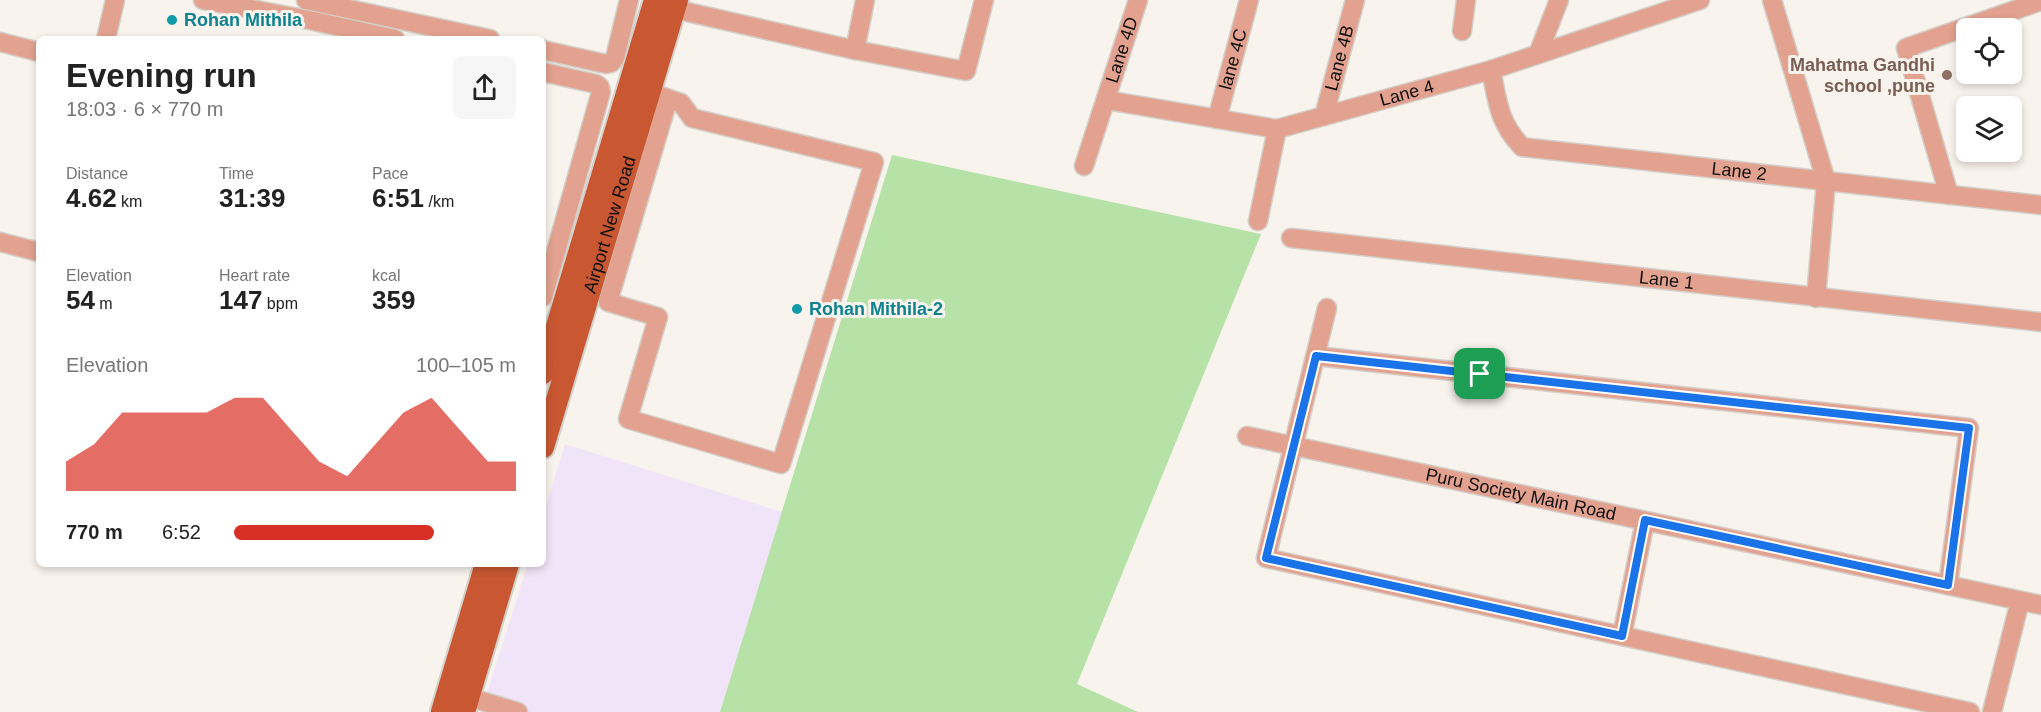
<!DOCTYPE html>
<meta charset="utf-8">
<style>
body{margin:0;font-family:Arial,sans-serif;background:#f6f6f6;color:#222;height:100vh;display:flex;flex-direction:column;font-size:22px;white-space:nowrap}
*{box-sizing:border-box;margin:0}
p{font-size:20px;color:#767676}
.icon{flex:none;width:33px;height:33px;fill:none;stroke:currentColor;stroke-width:2;stroke-linecap:round;stroke-linejoin:round}
.map{position:relative;flex:1;overflow:hidden}
.sheet{position:absolute;left:36px;top:36px;width:510px;height:531px;display:flex;flex-direction:column;background:#fff;border-radius:9px;box-shadow:0 3px 9px #0003}
.sheet>*{flex:none}
.controls{position:absolute;left:1956px;top:18px;display:grid;gap:12px}
.controls a{display:grid;place-items:center;width:66px;height:66px;border-radius:9px;background:#fff;box-shadow:0 3px 9px #0003;font-size:30px}
.pin{position:absolute;display:grid;place-items:center;width:51px;height:51px;color:#fff;margin:-26px;border-radius:12px;box-shadow:0 3px 9px #0006}
.round{display:grid;place-items:center;flex:none;width:63px;height:63px;border-radius:9px;background:#f6f6f6}
.summary{display:flex;align-items:center;justify-content:space-between;height:102px;padding:0 30px}
h1{font-size:33px;font-weight:800;line-height:45px}
.stats{display:grid;grid-template-columns:repeat(3,1fr);gap:9px;height:102px;padding:6px 30px}
.stats div{display:grid;align-content:center}
.stats b{font-size:26px;font-weight:800}
.stats small{font-size:16px;font-weight:400}
.stats p{font-size:16px}
.chart{height:168px;padding:12px 30px}
.chart p{display:flex;justify-content:space-between}
.chart svg{width:100%;height:108px;margin-top:6px;fill:#d93025;opacity:.7}
ul{padding:0 30px;list-style:none;font-size:20px}
li{display:grid;grid-template-columns:96px 72px 1fr;align-items:center;height:45px}
li i{height:15px;border-radius:8px;background:#d93025}
.map>svg:first-child{display:block}
.commercial{fill:#f2e4f8}
.green{fill:#b6e2a7}
.lines{fill:none;stroke-linecap:round;stroke-linejoin:round}
.minor-casing{stroke:#d4cfc9;stroke-width:21}
.major-casing{stroke:#d4cfc9;stroke-width:26}
.minor{stroke:#e2a28f;stroke-width:18}
.major{stroke:#c85732;stroke-width:22}
.route-casing{stroke:#fff;stroke-width:12}
.route{stroke:#1a73e8;stroke-width:8}
.culture-dot{fill:#0f9aa8;stroke:#f9f3ed;stroke-width:2}
.education-dot{fill:#8d6e63;stroke:#f9f3ed;stroke-width:2}
.labels{text-anchor:middle;stroke-width:6;stroke-linejoin:round;paint-order:stroke}
.culture-label{font-size:18px;font-weight:bold;fill:#0d838f;stroke:#f9f3ed;text-anchor:start}
.street-label{font-size:18px;fill:#110f0d;stroke:#f9f3ed}
.education-label{font-size:18px;font-weight:bold;fill:#785e54;stroke:#f9f3ed;text-anchor:end}
</style>
<div class="map">
<svg width="2041" height="712" viewBox="0 0 2041 712">
<rect width="100%" height="100%" fill="#f9f3ed"/>
<path class="commercial" d="M 565,444 L 782,512 L 720,712 L 481,712 L 528,564 L 543,564 L 543,516 Z"/>
<path class="green" d="M 892,155 L 1261,234 L 1077,684 L 1138,712 L 720,712 Z"/>
<g class="lines">
<defs>
<g id="minor">
<path d="M 203,0 L 314,21 L 395,39"/>
<path d="M 306,0 L 490,39"/>
<path d="M 1772,0 L 1826,181 L 1816,298"/>
<path d="M 674,9 L 855,50 L 966,71 L 984,0"/>
<path d="M 1462,31 L 1466,0"/>
<path d="M 106,39 L 115,0"/>
<path d="M 0,42 L 39,52"/>
<path d="M 543,50 L 606,64 L 611,63 L 615,58 L 629,0"/>
<path d="M 855,50 L 865,0"/>
<path d="M 1538,54 L 1559,0"/>
<path id="s1" d="M 1491,70 C 1498,103 1498,121 1522,147 L 2041,205"/>
<path d="M 543,72 L 596,84 L 600,87 L 601,92 L 543,297"/>
<path d="M 649,92 L 681,103 L 692,118 L 874,162 L 781,464 L 628,419 L 658,317 L 608,302 L 668,100"/>
<path id="s2" d="M 1106,100 L 1277,129 L 1491,70 L 1700,0"/>
<path id="s3" d="M 1324,116 L 1355,0"/>
<path id="s4" d="M 1217,119 L 1249,0"/>
<path id="s5" d="M 1084,166 L 1138,0"/>
<path d="M 1949,195 L 1906,48 L 2041,1"/>
<path d="M 1258,221 L 1277,129"/>
<path id="s6" d="M 1291,238 L 2041,322"/>
<path d="M 0,242 L 39,252"/>
<path d="M 1327,308 L 1266,558 L 1970,712"/>
<path d="M 1316,356 L 1969,428 L 1948,585"/>
<path id="s7" d="M 1247,436 L 2041,605"/>
<path d="M 1622,636 L 1645,521"/>
<path d="M 469,697 L 518,712"/>
<path d="M 1992,712 L 2020,601"/>
</g>
<g id="major">
<path d="M 543,373 L 655,0"/>
<path id="s8" d="M 543,447 L 677,0"/>
<path d="M 442,712 L 486,564"/>
<path d="M 464,712 L 508,564"/>
</g>
</defs>
<use href="#minor" class="minor-casing"/>
<use href="#major" class="major-casing"/>
<use href="#minor" class="minor"/>
<use href="#major" class="major"/>
</g>
<g class="lines">
<defs>
<path id="route" d="M 1316,356 L 1969,428 L 1948,585 L 1645,520 L 1622,636 L 1266,558 Z"/>
</defs>
<use href="#route" class="route-casing"/>
<use href="#route" class="route"/>
</g>
<g class="culture-dot">
<circle cx="172" cy="20" r="6"/>
<circle cx="797" cy="309" r="6"/>
</g>
<circle class="education-dot" cx="1947" cy="75" r="6"/>
<g class="labels">
<g class="culture-label">
<text x="184" y="26">Rohan Mithila</text>
<text x="809" y="315">Rohan Mithila-2</text>
</g>
<g class="street-label">
<text dy="6" stroke="none"><textPath href="#s5" startOffset="122">Lane 4D</textPath></text>
<text dy="6" stroke="none"><textPath href="#s3" startOffset="60">Lane 4B</textPath></text>
<text dy="6" stroke="none"><textPath href="#s4" startOffset="62">lane 4C</textPath></text>
<text dy="6" stroke="none"><textPath href="#s2" startOffset="308">Lane 4</textPath></text>
<text dy="6" stroke="none"><textPath href="#s1" startOffset="303">Lane 2</textPath></text>
<text dy="6" stroke="none"><textPath href="#s8" startOffset="232">Airport New Road</textPath></text>
<text dy="6" stroke="none"><textPath href="#s6" startOffset="378">Lane 1</textPath></text>
<text dy="6" stroke="none"><textPath href="#s7" startOffset="280">Puru Society Main Road</textPath></text>
</g>
<g class="education-label">
<text x="1935" y="71">Mahatma Gandhi<tspan x="1935" dy="21">school ,pune</tspan></text>
</g>
</g>
</svg>
<div class="controls">
<a><svg class="icon" aria-label="locate" viewBox="0 0 24 24"><circle cx="12" cy="12" r="6"/><path d="M12 2v4M12 18v4M2 12h4M18 12h4"/></svg></a>
<a><svg class="icon" aria-label="layers" viewBox="0 0 24 24"><path d="M12 4l9 5-9 5-9-5zM3 14l9 5 9-5"/></svg></a>
</div>
<div class="pin" style="left:1480px;top:374px;background:#1e9e55"><svg class="icon" aria-label="arrive" viewBox="0 0 24 24"><path d="M6 21V4h12l-3 4 3 4H6"/></svg></div>
<section class="sheet">
<div class="summary"><div><h1>Evening run</h1><p>18:03 · 6 × 770 m</p></div><a class="round"><svg class="icon" aria-label="share" viewBox="0 0 24 24"><path d="M12 15V3M7 8l5-5 5 5M5 13v7h14v-7"/></svg></a></div>
<div class="stats">
<div><p>Distance</p><b>4.62<small> km</small></b></div>
<div><p>Time</p><b>31:39</b></div>
<div><p>Pace</p><b>6:51<small> /km</small></b></div>
</div>
<div class="stats">
<div><p>Elevation</p><b>54<small> m</small></b></div>
<div><p>Heart rate</p><b>147<small> bpm</small></b></div>
<div><p>kcal</p><b>359</b></div>
</div>
<div class="chart"><p><span>Elevation</span>100–105 m</p>
<svg viewBox="0 0 160 44" preserveAspectRatio="none"><path d="M0 44V32L10 25L20 12L30 12L40 12L50 12L60 6L70 6L80 19L90 32L100 38L110 25L120 12L130 6L140 19L150 32L160 32V44z"/></svg>
</div>
<ul>
<li><b>770 m</b>6:52<i style="width:71%"></i></li>
</ul>
</section>
</div>
